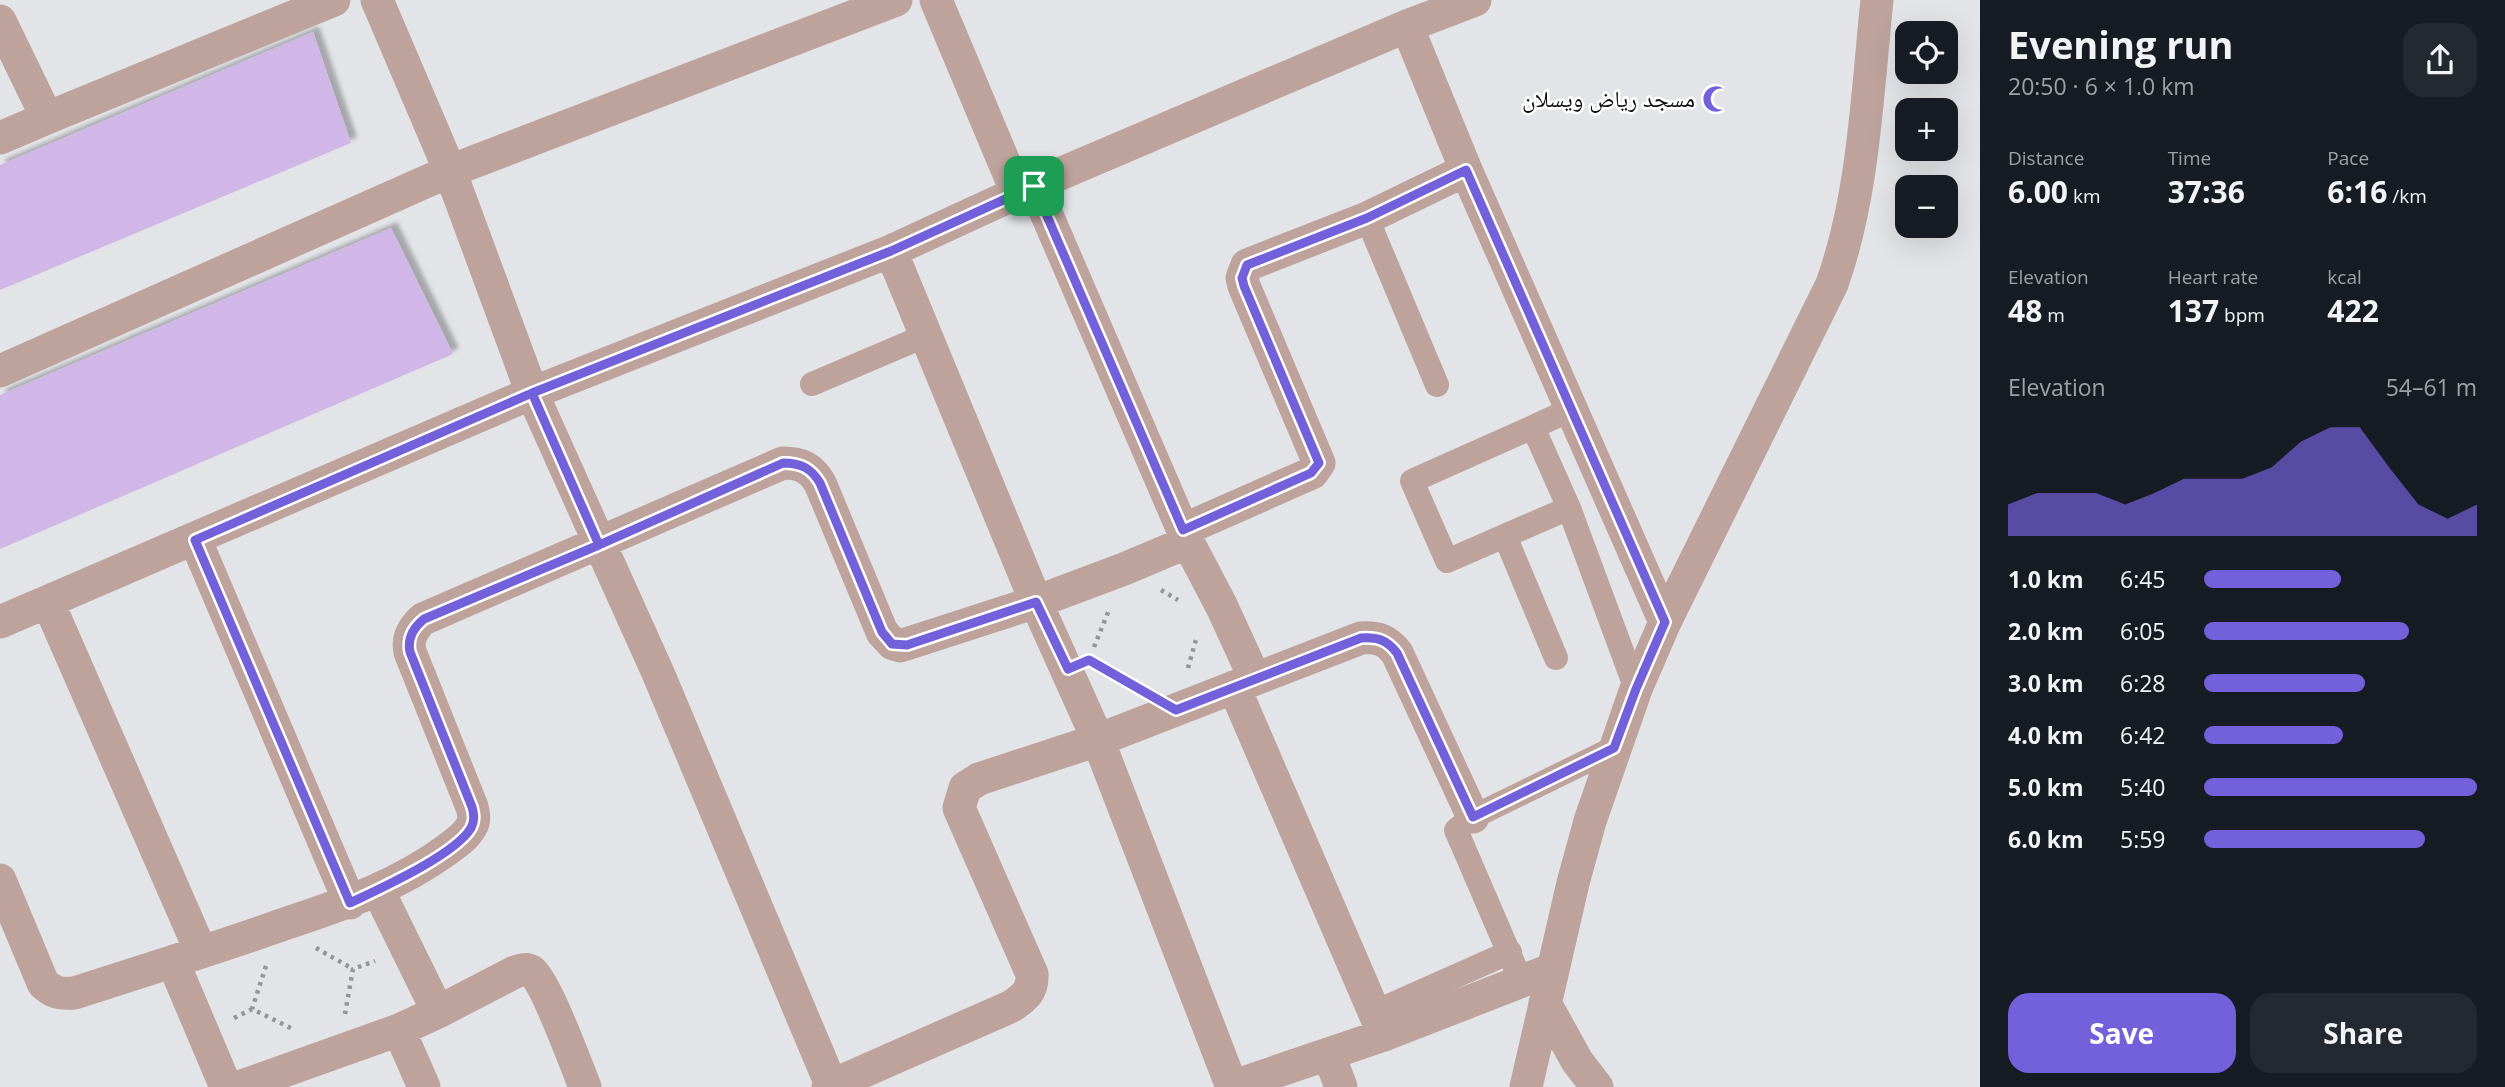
<!DOCTYPE html>
<meta charset="utf-8">
<style>
body{margin:0;font-family:"Open Sans","Noto Naskh Arabic",sans-serif;background:#242831;color:#f1f3f6;height:100vh;display:flex;flex-direction:column;font-size:26px;white-space:nowrap}
*{box-sizing:border-box;margin:0}
p{font-size:23px;color:#9ea1a6}
.icon{flex:none;width:38px;height:38px;fill:none;stroke:currentColor;stroke-width:2;stroke-linecap:round;stroke-linejoin:round}
.map{position:relative;flex:1;overflow:hidden}
.details{display:flex;flex-direction:column;background:#171b24;width:525px}
.details>*{flex:none}
.controls{position:absolute;left:1895px;top:21px;display:grid;gap:14px}
.controls a{display:grid;place-items:center;width:63px;height:63px;border-radius:14px;background:#171b24;box-shadow:0 7px 28px #0002;font-size:35px}
.pin{position:absolute;display:grid;place-items:center;width:60px;height:60px;color:#fff;margin:-30px;border-radius:14px;box-shadow:0 4px 10px #0006}
.round{display:grid;place-items:center;flex:none;width:74px;height:74px;border-radius:21px;background:#242831}
.summary{display:flex;align-items:center;justify-content:space-between;height:119px;padding:0 28px}
h1{font-size:38px;font-weight:700;line-height:52px}
.figures{display:grid;grid-template-columns:repeat(3,1fr);gap:10px;height:119px;padding:7px 28px}
.figures div{display:grid;align-content:center}
.figures b{font-size:30px;font-weight:700}
.figures small{font-size:19px;font-weight:400}
.figures p{font-size:19px}
.chart{height:196px;padding:14px 28px}
.chart p{display:flex;justify-content:space-between}
.chart svg{width:100%;height:126px;margin-top:7px;fill:#7360db;opacity:.7}
.primary-button{display:flex;gap:14px;margin-top:auto;padding:14px 28px}
.primary-button a{flex:1;height:80px;border-radius:21px;background:#7360db;color:#fff;font-size:28px;font-weight:700;line-height:80px;text-align:center}
.primary-button a+a{background:#242831;color:#f1f3f6}
ul{padding:0 28px;list-style:none;font-size:23px}
li{display:grid;grid-template-columns:112px 84px 1fr;align-items:center;height:52px}
li i{height:18px;border-radius:9px;background:#7360db}
main{display:flex;flex:1;min-height:0}
.map>svg:first-child{display:block}
.building{fill:#d1b7e7;filter:url(#shadow)}
.lines{fill:none;stroke-linecap:round;stroke-linejoin:round}
.path{stroke:#949599;stroke-width:4.5;stroke-dasharray:3.5 5;stroke-linecap:butt}
.pedestrian{stroke:#bea39d;stroke-width:24}
.minor{stroke:#bea39d;stroke-width:33}
.route-casing{stroke:#fff;stroke-width:14}
.route{stroke:#7360db;stroke-width:9}
.labels{text-anchor:middle;stroke-width:5;stroke-linejoin:round;paint-order:stroke}
.poi-label{font-size:23px;fill:#0e0e10;stroke:#fff;text-anchor:end}
</style>
<main>
<div class="map">
<svg width="1980" height="1087" viewBox="0 0 1980 1087">
<defs>
<filter id="shadow"><feDropShadow dx="6" dy="-6" stdDeviation="2" flood-color="#0004"/></filter>
</defs>
<rect width="100%" height="100%" fill="#e2e4e8"/>
<path class="building" d="M 313,32 L 351,143 L 0,290 L 0,165 Z
M 391,228 L 453,354 L 0,549 L 0,395 Z"/>
<g class="lines">
<path class="path" d="M 1161,590 L 1178,600
M 1094,647 L 1109,610
M 1188,668 L 1197,636
M 1105,670 L 1137,688
M 316,948 L 353,969
M 266,966 L 252,1009 L 295,1030
M 345,1014 L 353,969 L 375,961
M 234,1018 L 252,1009"/>
<path class="pedestrian" d="M 1367,218 L 1437,385
M 812,384 L 927,335
M 1533,427 L 1570,410
M 1569,508 L 1447,561 L 1412,481 L 1533,427 L 1569,508 L 1636,689
M 1505,536 L 1556,658
M 1521,981 L 1456,830 L 1473,817 L 1614,748
M 1375,1012 L 1510,952"/>
<path class="minor" d="M 377,0 L 450,171 L 532,393 L 658,673 L 832,1087
M 936,0 L 1017,193
M 0,21 L 47,118 L 334,0
M 0,138 L 47,118
M 1466,170 L 1665,622
M 1034,185 L 1188,542 L 1222,607 L 1255,679
M 891,251 L 1036,602 L 1098,740 L 1232,1087
M 0,371 L 450,171 L 896,0
M 1183,530 L 1312,473 L 1319,463 L 1244,286 L 1242,278 L 1247,265 L 1367,218 L 1466,170 L 1407,26
M 195,539 L 350,903
M 48,602 L 201,952
M 0,622 L 532,393 L 891,251 L 1034,185 L 1407,26 L 1475,0
M 1234,687 L 1384,1035
M 0,880 L 43,983 C 53,993 60,994 74,993 C 140,972 207,951 273,928 C 336,906 392,890 448,849 C 456,843 466,836 471,827 C 475,820 474,815 472,807 L 410,652 C 407,638 413,628 423,619 L 783,463 C 801,463 811,468 820,483 L 882,632 L 893,644 L 900,646 L 1036,602 L 1124,569 L 1188,542
M 378,890 L 438,1012 L 515,972 C 521,970 526,968 531,971 C 545,980 577,1067 585,1087
M 173,962 L 226,1087
M 1545,1003 L 1577,1061 L 1597,1087
M 399,1030 L 424,1087
M 1329,1055 L 1341,1087
M 239,1087 L 399,1030 L 438,1012
M 828,1087 L 1012,1006 C 1025,997 1033,991 1032,974 L 959,808 L 965,788 L 979,779 L 1098,740 L 1361,638 C 1378,637 1387,640 1397,653 L 1473,817
M 1231,1087 L 1384,1035 L 1553,969
M 1526,1087 L 1573,883 L 1590,821 L 1636,689 L 1665,622 L 1832,284 C 1864,194 1867,95 1877,0"/>
</g>
<g class="lines">
<defs>
<path id="route" d="M 1034,186 L 891,251 L 532,393 L 599,545 L 424,619 C 413,628 407,638 410,652 L 472,807 C 474,815 475,820 471,828 C 455,855 379,889 350,903 L 195,540 L 532,393 L 599,545 L 783,463 C 801,463 811,468 820,483 L 882,632 L 892,644 L 907,645 L 1036,602 L 1068,669 L 1089,660 L 1176,710 L 1361,638 C 1378,637 1387,640 1397,653 L 1473,817 L 1614,748 L 1636,689 L 1665,622 L 1466,170 L 1367,218 L 1247,265 L 1242,278 L 1244,286 L 1319,463 L 1311,473 L 1183,530 L 1034,186"/>
</defs>
<use href="#route" class="route-casing"/>
<use href="#route" class="route"/>
</g>
<defs>
<symbol id="mosque-bare" viewBox="-9 -9 18 18"><path d="M3.5-4.9A6 6 0 1 0 3.5 4.9A5 5 0 1 1 3.5-4.9Z" fill="#7360db" stroke="#fff" stroke-width="2.5" paint-order="stroke"/></symbol>
</defs>
<g fill-rule="evenodd">
<use href="#mosque-bare" x="1697" y="80" width="38" height="38"/>
</g>
<g class="labels">
<g class="poi-label">
<text x="1695" y="107">مسجد رياض ويسلان</text>
</g>
</g>
</svg>
<div class="controls">
<a><svg class="icon" aria-label="locate" viewBox="0 0 24 24"><circle cx="12" cy="12" r="6"/><path d="M12 2v4M12 18v4M2 12h4M18 12h4"/></svg></a>
<a>+</a>
<a>−</a>
</div>
<div class="pin" style="left:1034px;top:186px;background:#1e9e55"><svg class="icon" aria-label="arrive" viewBox="0 0 24 24"><path d="M6 21V4h12l-3 4 3 4H6"/></svg></div>
</div>
<section class="details">
<div class="summary"><div><h1>Evening run</h1><p>20:50 · 6 × 1.0 km</p></div><a class="round"><svg class="icon" aria-label="share" viewBox="0 0 24 24"><path d="M12 15V3M7 8l5-5 5 5M5 13v7h14v-7"/></svg></a></div>
<div class="figures">
<div><p>Distance</p><b>6.00<small> km</small></b></div>
<div><p>Time</p><b>37:36</b></div>
<div><p>Pace</p><b>6:16<small> /km</small></b></div>
</div>
<div class="figures">
<div><p>Elevation</p><b>48<small> m</small></b></div>
<div><p>Heart rate</p><b>137<small> bpm</small></b></div>
<div><p>kcal</p><b>422</b></div>
</div>
<div class="chart"><p><span>Elevation</span>54–61 m</p>
<svg viewBox="0 0 160 44" preserveAspectRatio="none"><path d="M0 44V33L10 29L20 29L30 29L40 33L50 29L60 24L70 24L80 24L90 20L100 11L110 6L120 6L130 20L140 33L150 38L160 33V44z"/></svg>
</div>
<ul>
<li><b>1.0 km</b>6:45<i style="width:50%"></i></li>
<li><b>2.0 km</b>6:05<i style="width:75%"></i></li>
<li><b>3.0 km</b>6:28<i style="width:59%"></i></li>
<li><b>4.0 km</b>6:42<i style="width:51%"></i></li>
<li><b>5.0 km</b>5:40<i style="width:100%"></i></li>
<li><b>6.0 km</b>5:59<i style="width:81%"></i></li>
</ul>
<div class="primary-button"><a>Save</a><a>Share</a></div>
</section>
</main>
